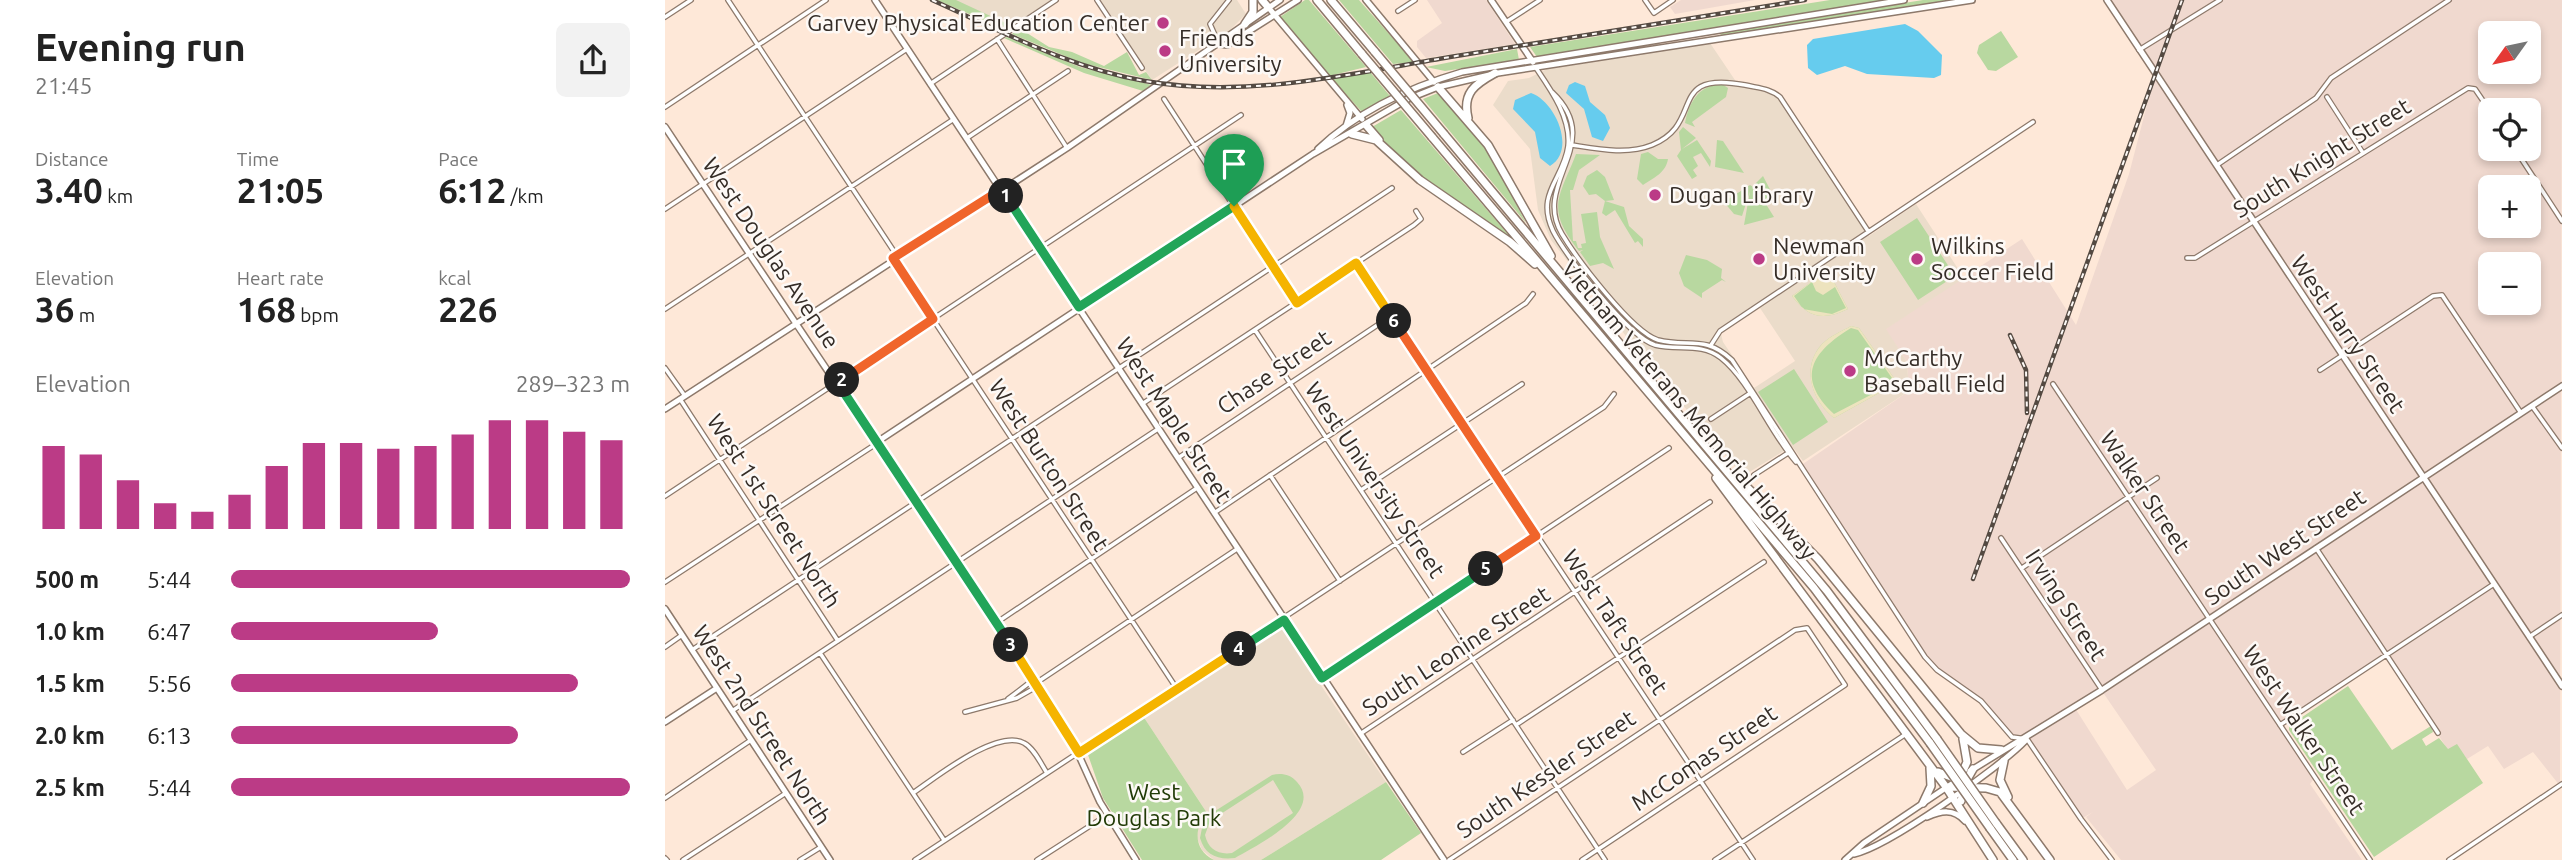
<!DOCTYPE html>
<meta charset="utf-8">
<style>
body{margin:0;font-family:Ubuntu,sans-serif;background:#f2f2f2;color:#222;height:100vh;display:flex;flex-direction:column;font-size:26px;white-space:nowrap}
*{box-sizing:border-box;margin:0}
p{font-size:23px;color:#767676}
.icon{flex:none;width:38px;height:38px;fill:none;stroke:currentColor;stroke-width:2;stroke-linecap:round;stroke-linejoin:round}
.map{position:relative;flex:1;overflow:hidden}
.side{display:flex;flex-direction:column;background:#fff;width:665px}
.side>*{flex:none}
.needle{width:46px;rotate:237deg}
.buttons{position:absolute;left:1813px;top:21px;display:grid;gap:14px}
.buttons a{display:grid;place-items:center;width:63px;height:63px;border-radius:10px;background:#fff;box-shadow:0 4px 10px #0003;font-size:35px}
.pin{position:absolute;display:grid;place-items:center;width:60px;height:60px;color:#fff;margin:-72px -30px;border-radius:50% 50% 50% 0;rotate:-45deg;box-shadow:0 0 7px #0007}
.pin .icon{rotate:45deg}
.km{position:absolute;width:35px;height:35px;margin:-18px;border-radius:50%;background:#222;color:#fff;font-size:19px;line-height:35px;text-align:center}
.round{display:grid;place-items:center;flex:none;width:74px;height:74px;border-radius:10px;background:#f2f2f2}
.headline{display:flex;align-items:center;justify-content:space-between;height:119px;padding:0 35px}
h1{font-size:38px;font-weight:600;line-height:52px}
.stats{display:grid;grid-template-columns:repeat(3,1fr);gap:10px;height:119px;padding:7px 35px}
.stats div{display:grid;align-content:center}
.stats b{font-size:35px;font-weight:600}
.stats small{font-size:19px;font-weight:400}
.stats p{font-size:19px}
.chart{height:196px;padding:14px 35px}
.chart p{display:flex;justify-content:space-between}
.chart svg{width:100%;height:126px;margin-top:7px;stroke:#bb3b86;stroke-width:6}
ul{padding:0 35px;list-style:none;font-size:23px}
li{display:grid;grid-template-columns:112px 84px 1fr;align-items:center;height:52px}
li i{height:18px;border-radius:9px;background:#bb3b86}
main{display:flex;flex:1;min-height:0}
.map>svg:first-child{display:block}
.industrial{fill:#f0d9cf;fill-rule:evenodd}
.education{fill:#ebdcca;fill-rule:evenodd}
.green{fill:#b8d8a0;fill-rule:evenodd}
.sand{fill:#ede3be;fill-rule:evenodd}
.water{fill:#6ce}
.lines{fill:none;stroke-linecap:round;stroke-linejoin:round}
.street-casing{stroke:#8d796b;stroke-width:6}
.secondary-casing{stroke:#8d796b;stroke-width:8}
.highway-casing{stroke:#8d796b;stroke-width:10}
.street{stroke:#fff;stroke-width:3.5}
.secondary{stroke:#fff;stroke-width:5}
.highway{stroke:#fff;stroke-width:7}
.rail-casing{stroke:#544a42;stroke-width:4.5}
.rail{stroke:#fdf9f6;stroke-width:2;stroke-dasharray:5;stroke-linecap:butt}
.highway-bridge-casing{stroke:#8d796b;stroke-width:10;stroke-linecap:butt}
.highway-bridge{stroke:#fff;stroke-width:7}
.split-1-casing{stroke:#fff;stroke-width:14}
.split-2-casing{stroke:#fff;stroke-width:14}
.split-3-casing{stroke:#fff;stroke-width:14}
.split-4-casing{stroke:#fff;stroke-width:14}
.split-5-casing{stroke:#fff;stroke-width:14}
.split-6-casing{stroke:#fff;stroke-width:14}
.split-7-casing{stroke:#fff;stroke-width:14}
.split-1{stroke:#22a559;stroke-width:9}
.split-2{stroke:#f0652b;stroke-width:9}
.split-3{stroke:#22a559;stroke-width:9}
.split-4{stroke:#f5b400;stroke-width:9}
.split-5{stroke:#22a559;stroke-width:9}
.split-6{stroke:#f0652b;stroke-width:9}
.split-7{stroke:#f5b400;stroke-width:9}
.poi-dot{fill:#bb3b86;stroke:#fdf9f6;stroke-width:2.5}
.labels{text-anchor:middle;stroke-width:5;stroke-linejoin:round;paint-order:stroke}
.poi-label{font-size:23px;fill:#352d27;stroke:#fdf9f6;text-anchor:start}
.street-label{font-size:23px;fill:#352d27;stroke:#fdf9f6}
.park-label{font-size:23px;fill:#223b07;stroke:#fdf9f6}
</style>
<main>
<section class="side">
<div class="headline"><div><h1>Evening run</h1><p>21:45</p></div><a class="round"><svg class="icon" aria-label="share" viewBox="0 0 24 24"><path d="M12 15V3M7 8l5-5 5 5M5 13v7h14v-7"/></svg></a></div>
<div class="stats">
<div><p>Distance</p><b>3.40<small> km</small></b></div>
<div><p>Time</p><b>21:05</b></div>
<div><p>Pace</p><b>6:12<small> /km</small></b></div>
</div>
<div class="stats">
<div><p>Elevation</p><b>36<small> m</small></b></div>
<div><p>Heart rate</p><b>168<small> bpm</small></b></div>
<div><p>kcal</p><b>226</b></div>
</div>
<div class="chart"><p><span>Elevation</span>289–323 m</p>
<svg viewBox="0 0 160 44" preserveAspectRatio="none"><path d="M5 44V15M15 44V18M25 44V27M35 44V35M45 44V38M55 44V32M65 44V22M75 44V14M85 44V14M95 44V16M105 44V15M115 44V11M125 44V6M135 44V6M145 44V10M155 44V13"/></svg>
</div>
<ul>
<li><b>500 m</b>5:44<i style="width:100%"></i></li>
<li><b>1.0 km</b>6:47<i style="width:52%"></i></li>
<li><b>1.5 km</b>5:56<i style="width:87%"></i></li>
<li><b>2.0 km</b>6:13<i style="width:72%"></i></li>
<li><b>2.5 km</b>5:44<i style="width:100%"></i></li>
</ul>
</section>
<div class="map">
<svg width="1897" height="860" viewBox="0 0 1897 860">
<rect width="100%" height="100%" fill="#fee8d8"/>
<path class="industrial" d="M 762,0 L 821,0 L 850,44 L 761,58 L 752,47 L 752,41 L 777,23 Z
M 1016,0 L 1090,0 L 1010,14 L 1005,7 Z
M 1443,0 L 1897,0 L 1895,786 L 1868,752 L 1839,769 L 1823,746 L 1802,759 L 1792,745 L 1783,750 L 1721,654 L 1615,725 L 1650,777 L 1645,784 L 1697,860 L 1456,860 L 1421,817 L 1428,812 L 1416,819 L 1362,739 L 1349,738 L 1316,701 L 1260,657 L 1135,466 L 1244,391 L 1242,362 L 1220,329 L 1357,239 L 1411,325 L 1464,174 L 1490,74 ZM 1825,33 L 1864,33 L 1864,72 L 1825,72 ZM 1825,110 L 1864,110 L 1864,149 L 1825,149 ZM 1825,187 L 1864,187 L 1864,226 L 1825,226 ZM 1825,264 L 1864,264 L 1864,303 L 1825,303 ZM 1437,691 L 1491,770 L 1462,790 L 1410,708 Z"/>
<path class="education" d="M 272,0 L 386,0 L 341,30 Z
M 432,0 L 572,0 L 581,14 L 565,30 L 487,80 Z
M 1045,43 L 1074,86 L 1105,92 L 1113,98 L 1204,236 L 1251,204 L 1299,278 L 1221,329 L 1242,362 L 1244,391 L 1138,461 L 1127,446 L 1078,476 L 982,363 L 886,240 L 873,210 L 865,149 L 828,105 L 843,81 L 864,78 L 882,69 ZM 1095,308 L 1130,361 L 1089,388 L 1058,342 L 1056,334 Z
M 616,626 L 721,782 L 596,860 L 549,860 L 537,850 L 531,835 L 536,820 L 542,813 L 478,716 Z"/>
<path class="green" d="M 272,0 L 291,0 L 347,26 L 341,30 L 336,23 L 332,26 Z
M 640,0 L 644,0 L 701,67 L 664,76 L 657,69 L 615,17 Z
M 674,0 L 694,0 L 749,62 L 728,64 Z
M 1165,0 L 1219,0 L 872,57 L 865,47 Z
M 1258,0 L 1291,0 L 1054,36 L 1058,32 Z
M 354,28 L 384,47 L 407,52 L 439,66 L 462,52 L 474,75 L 481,72 L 487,80 L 417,63 L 347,34 Z
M 1336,31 L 1353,57 L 1331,71 L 1323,70 L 1312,53 L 1314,45 Z
M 342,37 L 415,67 L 487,85 L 478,91 L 419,73 L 339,38 Z
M 852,49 L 854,60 L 780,71 L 761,67 Z
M 705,72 L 725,96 L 698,113 L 667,79 Z
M 1057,84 L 1063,88 L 1061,97 L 1027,122 L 1030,127 L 1020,123 C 1024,103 1033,85 1057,84 Z
M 773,93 L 822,148 L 861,223 L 758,99 Z
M 736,110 L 848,240 C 799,207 740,177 707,127 Z
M 1018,127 L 1031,138 L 1017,149 L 1032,140 L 1046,161 L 1045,167 L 1036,153 L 1028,157 L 1033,166 L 1028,170 L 1032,176 L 1027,179 L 1012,156 L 1016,150 L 1014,132 Z
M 1052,140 L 1058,141 L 1079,173 L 1050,167 Z
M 983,152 L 993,159 L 1003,159 C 1001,173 988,178 978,185 L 972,179 L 976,154 Z
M 911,154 L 935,155 L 914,170 L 908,190 L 905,190 L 908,241 L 911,241 L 913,248 L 917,248 L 916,244 L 921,243 L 916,214 L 932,212 L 935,237 L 949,269 L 938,263 L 925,266 L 915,252 L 918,250 L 914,251 C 880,208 894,198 911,154 Z
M 932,170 L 940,177 L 949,200 L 940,201 L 959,207 L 964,226 L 978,239 L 978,247 L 973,241 L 970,243 L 950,210 L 941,216 L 937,213 L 940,201 L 931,194 L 924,195 L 918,186 L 922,176 Z
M 1098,176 L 1112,203 L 1099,198 L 1094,193 L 1109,217 L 1079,225 L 1085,191 L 1077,216 L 1069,214 L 1059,202 L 1085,185 L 1093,190 L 1090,184 Z
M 1252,218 L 1290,276 L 1253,300 L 1215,242 Z
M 1021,255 L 1042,260 L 1057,269 L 1056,278 L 1061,282 L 1057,280 L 1037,293 L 1037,298 L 1019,286 L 1014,273 Z
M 1160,272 L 1164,272 L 1183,309 C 1158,321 1143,318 1127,296 Z
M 1186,326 L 1194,328 L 1229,378 L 1223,388 L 1169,418 C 1146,400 1136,367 1157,344 C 1165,336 1177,331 1186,326 Z
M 1129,369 L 1163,422 L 1128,445 L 1093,392 Z
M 1683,686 L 1727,750 L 1766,726 L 1768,732 L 1757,739 L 1761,746 L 1774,738 L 1783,749 L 1792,744 L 1818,783 L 1709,857 L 1624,730 L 1624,726 Z
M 478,716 L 542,813 C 528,829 529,850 549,860 L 477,860 L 438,798 L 422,752 Z
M 607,775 C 616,773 625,774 632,782 C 660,812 591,846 570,858 C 552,860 540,855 535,838 L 539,818 ZM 608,780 L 628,813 L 567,853 C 553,855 543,849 540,835 L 545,821 Z
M 721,782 L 756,833 L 716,860 L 596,860 Z"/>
<path class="sand" d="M 1160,272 L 1164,272 L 1183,309 C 1158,321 1143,318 1127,296 ZM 1147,282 L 1151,291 L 1158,295 L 1170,287 L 1181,308 L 1167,314 L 1138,309 L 1129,296 Z
M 1186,326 L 1194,328 L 1229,378 L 1223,388 L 1169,418 C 1146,400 1136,367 1157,344 C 1165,336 1177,331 1186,326 ZM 1186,328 L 1193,330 L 1227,378 L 1221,387 L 1169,414 C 1130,377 1147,352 1186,328 Z"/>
<path class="water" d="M 1240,24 L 1253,31 L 1277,55 L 1276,75 L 1269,78 L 1202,74 L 1180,66 L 1152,75 L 1143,68 L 1142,45 L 1148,39 Z
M 910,82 L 920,86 L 925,102 L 940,115 L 945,128 L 938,141 L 927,137 L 919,109 L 901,93 L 904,85 Z
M 866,93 C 890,101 912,150 885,166 L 875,158 L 870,132 L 848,109 L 850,100 Z"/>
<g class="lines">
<defs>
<path id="street" d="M 63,0 L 232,256
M 432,0 L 477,68
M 980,0 L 989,13 L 1008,0
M 733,11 L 750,0
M 0,17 L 26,0
M 841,22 L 875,0
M 332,39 L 402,148
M 553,42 L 545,24 L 564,0
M 1474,50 L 1555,0
M 871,68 C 886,90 906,118 903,146 C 899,179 870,193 888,231 C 901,257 964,337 990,345 C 1013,351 1036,342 1056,358 C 1085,381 1105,433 1131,462
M 265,84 L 391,0
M 887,92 C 942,144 866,182 897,234 C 912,259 967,332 993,340 C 1023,348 1039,334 1067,360 L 1260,657 L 1272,670 L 1316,701 L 1347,737 L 1362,739 L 1416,819 L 1447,860
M 1662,97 L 1698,153
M 499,99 L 631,302
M 0,107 L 161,0
M 302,138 L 403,71
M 907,145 C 933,149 962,155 987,145 C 1041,123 1000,70 1080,85 C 1092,88 1105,88 1115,97 L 1203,231
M 1850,149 L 1897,221
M 1552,165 L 1651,98 L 1666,78 L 1784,0
M 0,209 L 242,49
M 1522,258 L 1530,258 L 1803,88 L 1810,89 L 1825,111
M 229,260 L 512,689
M 691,263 L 1088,860
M 0,309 L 289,119
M 590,330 L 940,860
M 1046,345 L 1055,331 L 1368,122
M 0,368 L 20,396
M 1655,370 L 1768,296 L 1777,295 L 1856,413
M 1388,384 L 1705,860
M 15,399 L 173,641
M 477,404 L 749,225 L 756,219 L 751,211
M 1867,406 L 1897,448
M 1046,419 L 1084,394
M 513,458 L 726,316
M 605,475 L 675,581
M 1089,475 L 1123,453
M 696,490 L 857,384
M 0,496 L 576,115
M 549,513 L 861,303 L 868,294
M 1336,538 L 1437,690
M 1651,548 L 1773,733
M 1357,568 L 1492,478
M 0,582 L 211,444
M 331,623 L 532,488
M 1864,637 L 1897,615
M 0,647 L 17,635
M 27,650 L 727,188
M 155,653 L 279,840
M 657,678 L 1004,448
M 371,683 L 572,549
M 343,699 L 368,680
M 67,711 L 493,429
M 300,712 L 352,698 L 373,686
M 851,725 L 1099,562
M 1615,725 L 1829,584
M 695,734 L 1045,502
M 798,752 L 848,720
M 248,793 C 270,778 332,728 359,743 C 369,748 376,764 382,773
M 0,798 L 86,740
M 0,858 L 2,860
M 18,860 L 121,793
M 135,860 L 156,847
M 250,860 L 939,407 L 949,394
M 372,860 L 442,815
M 784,860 L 1130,630 L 1142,628 L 1180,685 L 917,860
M 1050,860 L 1241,734
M 1784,860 L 1897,784"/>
<path id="secondary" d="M 210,0 L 779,860
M 701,0 L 769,82
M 826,0 L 868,62
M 1442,0 L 1897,686
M 603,7 L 697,119
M 554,44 L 562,45 L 633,0
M 681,126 L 685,113 L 682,105
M 0,127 C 135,331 273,533 406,738 L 435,802 L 471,860
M 653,149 C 693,111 745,87 797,72 L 1239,0
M 0,409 L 402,148 L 615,0
M 212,442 L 648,154 L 743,99 L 773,87 L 833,73 L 1307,0
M 0,609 L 165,860
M 0,722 L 52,688
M 1305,771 L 1437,690 L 1897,386
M 1262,817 C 1276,811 1288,808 1300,821
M 1189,854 C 1223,847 1334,768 1360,741
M 1180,860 L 1199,843 L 1294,779"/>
<path id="highway" d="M 597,0 L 603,7
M 652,0 L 697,54
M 666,0 L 710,52
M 580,24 L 588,12 L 588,0
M 773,87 L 823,145 L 886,256
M 803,118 C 797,93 810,84 830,73
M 701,125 L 714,140
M 687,134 L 711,140 L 755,180 L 845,242 L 870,264
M 779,134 L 1162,591 L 1272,739
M 767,137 L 1149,588 L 1265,743
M 1051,478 L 1281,787 L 1328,860
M 1074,479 L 1153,559 L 1296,734 L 1313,748 L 1336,750
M 1339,761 L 1335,780 L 1343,797
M 1273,772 L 1286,777 L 1297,773 L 1302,762 L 1298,739
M 1281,787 L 1321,788 L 1335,792 L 1385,860
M 1296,801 L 1300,783 L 1308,769
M 1258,803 L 1266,786 L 1265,768
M 1331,823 L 1358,860
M 1325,828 L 1348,860"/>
</defs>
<use href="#street" class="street-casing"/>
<use href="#secondary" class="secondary-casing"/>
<use href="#highway" class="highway-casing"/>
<use href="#street" class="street"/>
<use href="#secondary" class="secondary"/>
<use href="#highway" class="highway"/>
<defs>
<path id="rail" d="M 267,0 C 336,31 405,68 480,81 C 582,99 684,74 785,57 C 903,38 1022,19 1140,0
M 1345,335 L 1361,370 L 1362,413
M 1308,579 L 1517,0"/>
</defs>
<use href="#rail" class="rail-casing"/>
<use href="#rail" class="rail"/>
<defs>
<path id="highway-bridge" d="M 710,52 L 779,134
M 697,54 L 767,137
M 1272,739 L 1331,823
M 1265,743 L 1325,828"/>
</defs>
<use href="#highway-bridge" class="highway-bridge-casing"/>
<use href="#highway-bridge" class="highway-bridge"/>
</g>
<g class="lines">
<defs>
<path id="split-1" d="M 341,196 L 414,307 L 569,206"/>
<path id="split-2" d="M 177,380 L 268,319 L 228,258 L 337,189 L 341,196"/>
<path id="split-3" d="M 177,380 L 173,383 L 176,388 L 346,645"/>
<path id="split-4" d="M 346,645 L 414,753 L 574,649"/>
<path id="split-5" d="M 574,649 L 619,620 L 657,678 L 821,569"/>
<path id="split-6" d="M 729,321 L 871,536 L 821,569"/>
<path id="split-7" d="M 569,206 L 632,303 L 691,263 L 729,321"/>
</defs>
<use href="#split-1" class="split-1-casing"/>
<use href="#split-2" class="split-2-casing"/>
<use href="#split-3" class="split-3-casing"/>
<use href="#split-4" class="split-4-casing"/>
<use href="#split-5" class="split-5-casing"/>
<use href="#split-6" class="split-6-casing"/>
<use href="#split-7" class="split-7-casing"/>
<use href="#split-1" class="split-1"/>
<use href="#split-2" class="split-2"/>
<use href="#split-3" class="split-3"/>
<use href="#split-4" class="split-4"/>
<use href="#split-5" class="split-5"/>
<use href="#split-6" class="split-6"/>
<use href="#split-7" class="split-7"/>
</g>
<g class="poi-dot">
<circle cx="498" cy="23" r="7"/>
<circle cx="500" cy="51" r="7"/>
<circle cx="990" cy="195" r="7"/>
<circle cx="1094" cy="259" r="7"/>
<circle cx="1252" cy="259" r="7"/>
<circle cx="1185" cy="371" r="7"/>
</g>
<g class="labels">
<g class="poi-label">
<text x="484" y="31" text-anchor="end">Garvey Physical Education Center</text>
<text x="514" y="46">Friends<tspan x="514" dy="26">University</tspan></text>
<text x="1004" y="203">Dugan Library</text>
<text x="1108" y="254">Newman<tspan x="1108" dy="26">University</tspan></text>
<text x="1266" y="254">Wilkins<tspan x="1266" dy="26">Soccer Field</tspan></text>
<text x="1199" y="366">McCarthy<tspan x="1199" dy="26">Baseball Field</tspan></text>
</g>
<g class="street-label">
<text transform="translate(1657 158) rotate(-32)" y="8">South Knight Street</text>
<text transform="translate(106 253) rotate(56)" y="8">West Douglas Avenue</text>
<text transform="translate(1683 334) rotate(56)" y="8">West Harry Street</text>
<text transform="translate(609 372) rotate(-34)" y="8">Chase Street</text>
<text transform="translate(1024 410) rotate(50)" y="8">Vietnam Veterans Memorial Highway</text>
<text transform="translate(509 420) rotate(57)" y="8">West Maple Street</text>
<text transform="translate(384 465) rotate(57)" y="8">West Burton Street</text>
<text transform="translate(710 480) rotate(56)" y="8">West University Street</text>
<text transform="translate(1480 492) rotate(56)" y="8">Walker Street</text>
<text transform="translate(109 511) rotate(57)" y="8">West 1st Street North</text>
<text transform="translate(1620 547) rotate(-34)" y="8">South West Street</text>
<text transform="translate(1401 605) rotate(57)" y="8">Irving Street</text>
<text transform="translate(950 622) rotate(56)" y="8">West Taft Street</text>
<text transform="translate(791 651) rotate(-33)" y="8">South Leonine Street</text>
<text transform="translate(97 725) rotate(57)" y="8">West 2nd Street North</text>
<text transform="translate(1639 730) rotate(56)" y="8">West Walker Street</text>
<text transform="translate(1039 758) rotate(-34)" y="8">McComas Street</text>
<text transform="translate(881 774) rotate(-34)" y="8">South Kessler Street</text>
</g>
<g class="park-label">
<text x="489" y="800">West<tspan x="489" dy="26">Douglas Park</tspan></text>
</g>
</g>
</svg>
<div class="buttons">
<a><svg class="needle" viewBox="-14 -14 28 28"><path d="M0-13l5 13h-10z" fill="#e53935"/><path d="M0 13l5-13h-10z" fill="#767676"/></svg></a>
<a><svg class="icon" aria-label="locate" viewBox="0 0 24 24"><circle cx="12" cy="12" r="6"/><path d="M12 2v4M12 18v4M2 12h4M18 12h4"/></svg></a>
<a>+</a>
<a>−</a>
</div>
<div class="pin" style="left:569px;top:206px;background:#1e9e55"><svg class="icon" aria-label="arrive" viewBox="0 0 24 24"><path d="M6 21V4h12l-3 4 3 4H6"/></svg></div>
<b class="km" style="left:341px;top:196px">1</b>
<b class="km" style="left:177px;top:380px">2</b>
<b class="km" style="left:346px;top:645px">3</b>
<b class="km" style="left:574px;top:649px">4</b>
<b class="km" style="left:821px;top:569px">5</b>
<b class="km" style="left:729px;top:321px">6</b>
</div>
</main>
